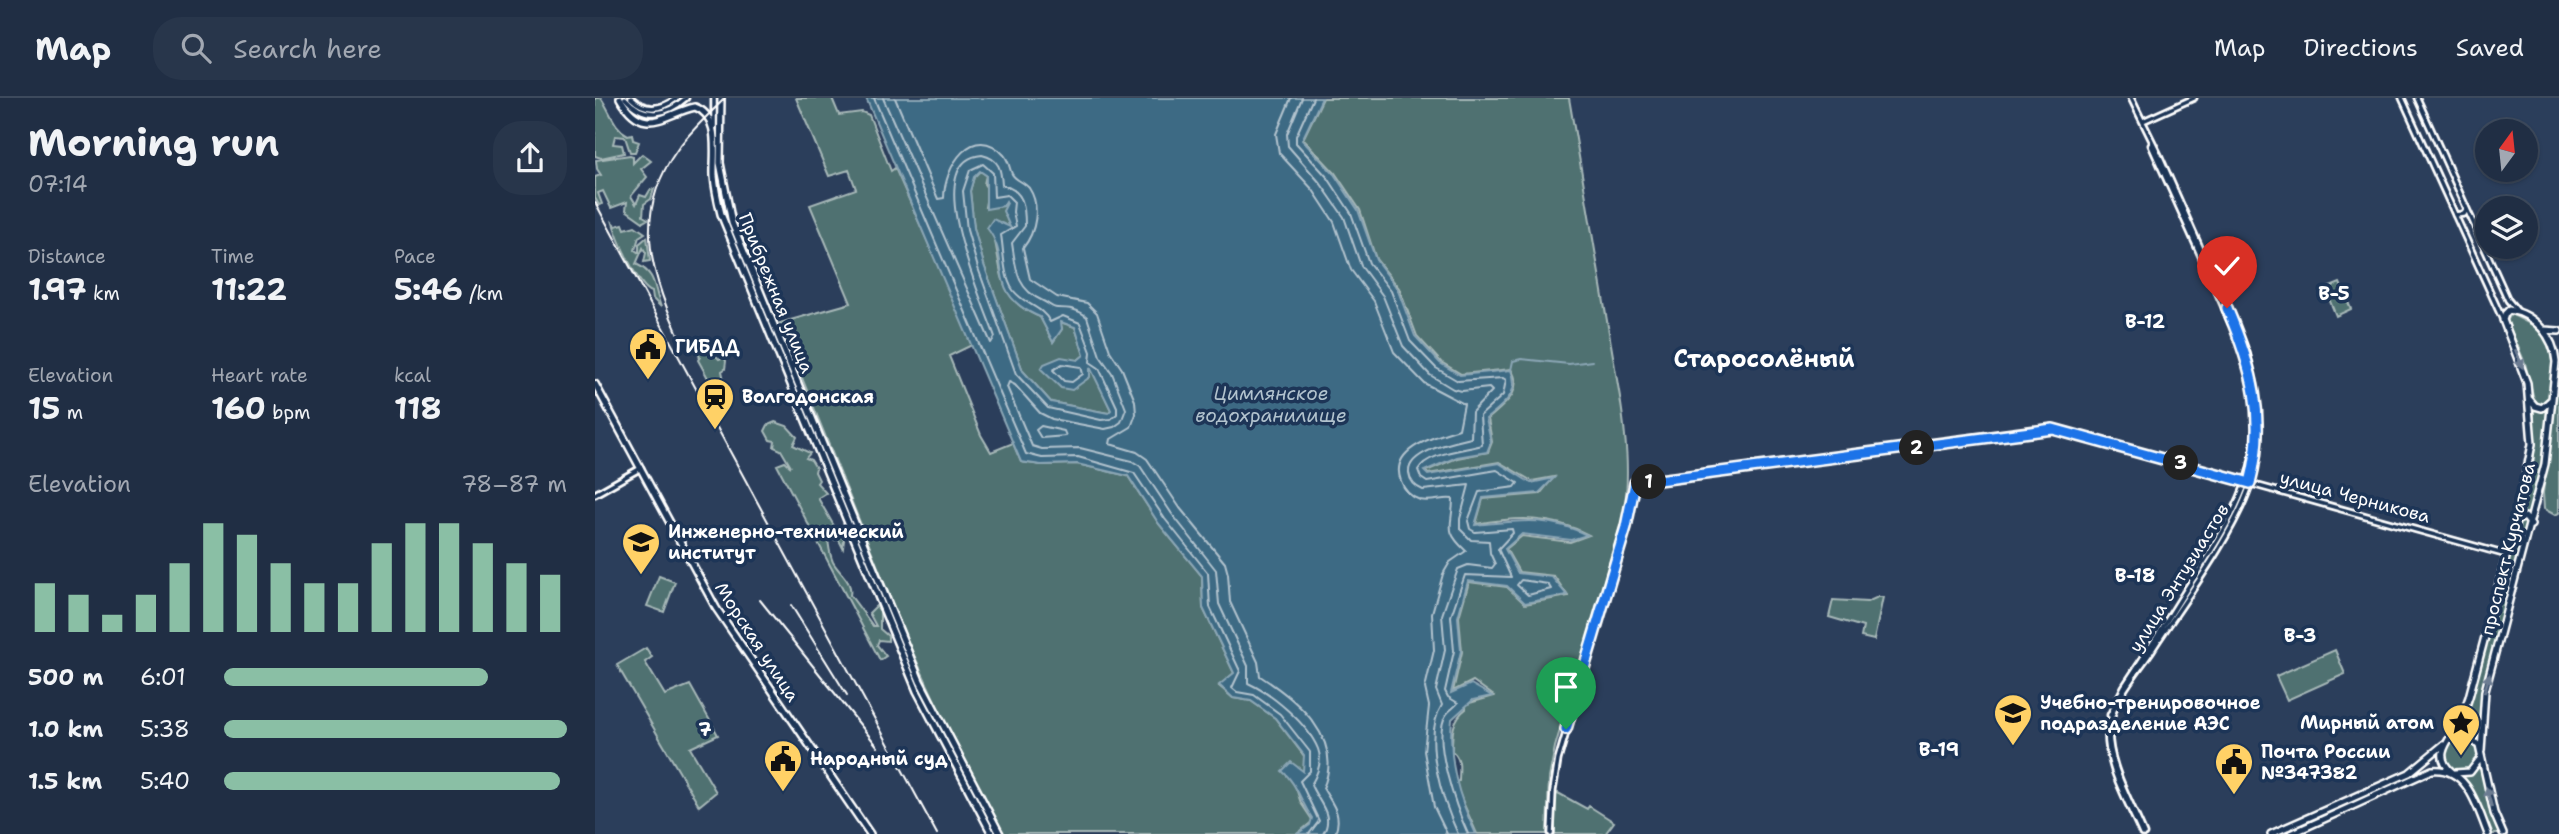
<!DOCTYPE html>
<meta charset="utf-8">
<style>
body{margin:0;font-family:"Shantell Sans",sans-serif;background:#28364b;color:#f1f3f6;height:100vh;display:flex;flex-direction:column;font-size:26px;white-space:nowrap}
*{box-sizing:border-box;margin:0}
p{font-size:23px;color:#a2a8b2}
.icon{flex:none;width:38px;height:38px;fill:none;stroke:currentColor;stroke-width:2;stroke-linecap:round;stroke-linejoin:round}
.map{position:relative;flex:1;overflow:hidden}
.panel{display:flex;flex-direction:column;background:#202e44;width:595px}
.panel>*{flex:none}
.needle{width:46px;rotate:15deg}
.controls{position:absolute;left:1880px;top:21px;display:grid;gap:14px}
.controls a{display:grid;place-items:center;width:63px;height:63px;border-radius:50%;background:#202e44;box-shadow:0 2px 5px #0004,0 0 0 2px #3d4a5d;font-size:35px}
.pin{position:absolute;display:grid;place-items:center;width:60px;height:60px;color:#fff;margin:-72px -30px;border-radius:50% 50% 50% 0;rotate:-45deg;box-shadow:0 0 7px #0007}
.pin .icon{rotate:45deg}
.km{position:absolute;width:35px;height:35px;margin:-18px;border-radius:50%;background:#222;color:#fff;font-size:19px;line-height:35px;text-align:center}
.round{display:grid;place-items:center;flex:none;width:74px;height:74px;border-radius:28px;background:#28364b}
.summary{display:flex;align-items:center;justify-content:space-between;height:119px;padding:0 28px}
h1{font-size:38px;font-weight:700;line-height:52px}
.stats{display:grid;grid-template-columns:repeat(3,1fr);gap:10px;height:119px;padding:7px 28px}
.stats div{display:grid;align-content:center}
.stats b{font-size:30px;font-weight:700}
.stats small{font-size:19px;font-weight:400}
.stats p{font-size:19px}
.chart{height:196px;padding:14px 28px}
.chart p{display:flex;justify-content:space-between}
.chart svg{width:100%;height:126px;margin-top:7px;stroke:#8abfa5;stroke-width:6}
ul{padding:0 28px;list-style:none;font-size:23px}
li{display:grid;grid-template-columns:112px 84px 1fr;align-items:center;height:52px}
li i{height:18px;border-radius:9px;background:#8abfa5}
header{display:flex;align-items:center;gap:42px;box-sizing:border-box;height:98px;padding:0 35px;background:#202e44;border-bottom:2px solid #3d4a5d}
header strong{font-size:33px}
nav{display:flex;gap:38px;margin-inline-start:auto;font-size:24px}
.search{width:490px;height:63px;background:#28364b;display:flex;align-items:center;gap:18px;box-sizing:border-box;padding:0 24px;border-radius:28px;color:#a2a8b2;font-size:26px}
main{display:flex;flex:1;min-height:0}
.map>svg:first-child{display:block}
.green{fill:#4f7171;stroke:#a7b8b8;stroke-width:2}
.water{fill:#3e6a84;stroke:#8ba6b5;stroke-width:2;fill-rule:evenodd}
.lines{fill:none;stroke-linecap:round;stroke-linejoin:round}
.shore{stroke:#b2c3ce;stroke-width:2}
.stream{stroke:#8ba6b5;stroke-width:2}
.minor-casing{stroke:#fff;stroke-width:9}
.major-casing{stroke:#fff;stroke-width:10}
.minor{stroke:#1d3557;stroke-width:3.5}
.major{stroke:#1d3557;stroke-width:5}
.rail{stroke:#fff;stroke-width:2}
.oneway{fill:#6c7c92}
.route-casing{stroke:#fff;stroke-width:14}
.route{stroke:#1a73e8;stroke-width:9}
.labels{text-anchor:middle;stroke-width:7;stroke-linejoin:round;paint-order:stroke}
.street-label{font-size:18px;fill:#fff;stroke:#1d3557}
.poi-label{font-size:18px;font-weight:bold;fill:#fff;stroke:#1d3557;text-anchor:start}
.neighbourhood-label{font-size:19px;font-weight:bold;fill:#fff;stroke:#1d3557}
.water-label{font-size:19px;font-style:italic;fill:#b2c3ce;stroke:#1d3557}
.district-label{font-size:24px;font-weight:bold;fill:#fff;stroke:#1d3557}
</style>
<header>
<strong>Map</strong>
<div class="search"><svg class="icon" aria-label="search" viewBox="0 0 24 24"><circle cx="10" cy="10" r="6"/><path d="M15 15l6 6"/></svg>Search here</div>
<nav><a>Map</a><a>Directions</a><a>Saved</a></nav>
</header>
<main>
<section class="panel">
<div class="summary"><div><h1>Morning run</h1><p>07:14</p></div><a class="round"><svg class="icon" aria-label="share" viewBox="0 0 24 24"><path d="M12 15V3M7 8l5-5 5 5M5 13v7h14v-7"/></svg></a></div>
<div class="stats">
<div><p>Distance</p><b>1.97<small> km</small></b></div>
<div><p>Time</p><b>11:22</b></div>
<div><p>Pace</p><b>5:46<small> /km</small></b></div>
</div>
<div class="stats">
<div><p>Elevation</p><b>15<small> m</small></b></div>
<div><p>Heart rate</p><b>160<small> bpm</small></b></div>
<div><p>kcal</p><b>118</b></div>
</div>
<div class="chart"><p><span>Elevation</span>78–87 m</p>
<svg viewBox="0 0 160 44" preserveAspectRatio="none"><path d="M5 44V27M15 44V31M25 44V38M35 44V31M45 44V20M55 44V6M65 44V10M75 44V20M85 44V27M95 44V27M105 44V13M115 44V6M125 44V6M135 44V13M145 44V20M155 44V24"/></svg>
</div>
<ul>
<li><b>500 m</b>6:01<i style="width:77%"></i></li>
<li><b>1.0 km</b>5:38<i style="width:100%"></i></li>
<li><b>1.5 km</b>5:40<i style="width:98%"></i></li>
</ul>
</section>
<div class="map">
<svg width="1964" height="736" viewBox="0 0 1964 736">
<rect width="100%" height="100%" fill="#2b3e5b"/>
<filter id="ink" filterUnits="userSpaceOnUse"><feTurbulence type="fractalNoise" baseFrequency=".0143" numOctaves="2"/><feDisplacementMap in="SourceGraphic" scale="14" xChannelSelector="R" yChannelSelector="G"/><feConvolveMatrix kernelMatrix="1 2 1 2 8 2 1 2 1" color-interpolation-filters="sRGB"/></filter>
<g filter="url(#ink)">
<path class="green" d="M 0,0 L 6,0 C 16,14 18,29 33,37 L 37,36 L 38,42 L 44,44 L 40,54 L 35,54 L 30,39 L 20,38 L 18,46 L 27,47 L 29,55 L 6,60 L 0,58 Z
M 201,0 L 237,0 L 244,17 L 267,14 L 274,17 L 296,73 L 300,70 L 373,235 L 377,247 L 354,258 L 386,337 L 396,354 L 418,345 L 426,364 L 446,367 L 482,366 L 533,378 L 564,426 L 607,478 L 608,510 L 639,575 L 624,588 L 638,600 L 656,603 L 680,620 L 709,658 L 709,673 L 703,671 L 698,681 L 706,705 L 718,723 L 702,736 L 408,736 L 346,616 L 313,544 L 185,225 L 256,205 L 215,107 L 261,91 L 254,72 L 234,78 Z
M 728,0 L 974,0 L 1025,299 C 1031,338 1035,376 1029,415 L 960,649 L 954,680 L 952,736 L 882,736 L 859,684 L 864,683 C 864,671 867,661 857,653 C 857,636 857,621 871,611 L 871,606 L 899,598 L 878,583 L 858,593 L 867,554 L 864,519 L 874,484 L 912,489 L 930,506 L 973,498 L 959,478 L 924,474 L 911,451 L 927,438 L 975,444 L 994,437 C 958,417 920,419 881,426 L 888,401 L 945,396 L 959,379 L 937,383 L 904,364 L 833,376 L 831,373 L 862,360 L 893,354 L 897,344 L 893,321 C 909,307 930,293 916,271 L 866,276 L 846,264 L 822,238 L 804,190 L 781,161 L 765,112 L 740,75 L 708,41 Z
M 47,56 L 56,63 L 46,71 L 52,79 L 36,98 L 41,106 L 45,97 L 51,99 L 55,92 L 59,91 L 56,101 L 49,106 L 48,118 L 53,121 L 48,124 L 31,112 L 32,104 L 16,110 L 8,93 L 3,95 L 7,106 L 4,107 L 0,100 L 0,79 L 6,77 L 2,71 L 1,62 L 35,57 L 38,58 L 38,65 Z
M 385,73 L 391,77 L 389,86 L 393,92 L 390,109 L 408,108 L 410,103 L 412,105 L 410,116 L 415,129 L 399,139 C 408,177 403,202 445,219 L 458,244 L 467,231 L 465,224 L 480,229 L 489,257 L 483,262 L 495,267 L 516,312 L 513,315 L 456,304 L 428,273 L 389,167 L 379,130 L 375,93 L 379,79 Z
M 18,125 L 21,128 L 28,126 L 30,131 L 40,128 L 50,135 L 44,139 L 40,152 L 44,155 L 44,146 L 52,139 L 55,163 L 49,164 L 51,155 L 48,150 L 41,166 C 62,176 58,188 66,209 L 58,201 L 57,194 C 43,190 22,139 18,125 Z
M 1745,185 L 1756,211 L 1741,218 L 1730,191 Z
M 1916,216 L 1939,228 L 1953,243 L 1958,268 L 1954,300 L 1948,306 L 1943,306 L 1939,301 L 1930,265 L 1912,223 Z
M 111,241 L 114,256 L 117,254 L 124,261 L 129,259 L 131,263 L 130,271 L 127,273 L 130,287 L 127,290 L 118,281 L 113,280 L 103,262 L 105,259 L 99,249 L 102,243 Z
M 1964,262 L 1964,415 L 1960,417 L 1949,411 L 1948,395 Z
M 1939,312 L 1946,314 L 1953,312 L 1946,371 L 1935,418 L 1926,416 L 1939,361 Z
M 180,324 L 192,328 L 202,339 L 198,347 L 215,355 L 211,360 L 216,362 L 221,370 L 220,374 L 224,382 L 222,385 L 231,395 L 223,400 L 239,428 L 238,435 L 246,437 L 249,442 L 248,450 L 244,442 L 233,442 C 234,449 235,458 238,464 C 244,475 258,483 255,497 L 278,528 L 281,528 L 274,515 L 281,508 L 285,513 L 285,531 L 293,538 L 293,543 L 284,542 L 282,547 L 291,558 L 285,562 L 182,367 L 190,364 L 196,369 L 186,352 L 179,349 L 180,343 L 175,342 L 170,333 L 173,327 Z
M 1926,423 L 1929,423 L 1932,428 L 1914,496 L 1910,499 L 1905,495 Z
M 64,478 L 80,484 L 69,514 L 52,508 Z
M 1283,499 L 1288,499 L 1279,542 L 1266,539 L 1268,529 L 1234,519 L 1238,502 L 1272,504 Z
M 1903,502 L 1912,504 L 1887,594 L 1883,642 L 1874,636 L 1862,635 L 1875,608 Z
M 51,550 L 57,559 L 50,564 L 70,597 L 95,587 L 123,637 L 95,650 L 121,694 L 104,708 L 22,567 Z
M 1740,552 L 1750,576 L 1692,602 L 1681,578 Z
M1850 657a16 16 0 1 1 32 0a16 16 0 1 1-32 0Z
M 1885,668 L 1894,708 L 1905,736 L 1895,736 L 1868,678 L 1876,676 Z
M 963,695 L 992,711 L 994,708 L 1019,724 L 1010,736 L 960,736 L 960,699 Z"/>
<path class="water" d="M 271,0 L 727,0 L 707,42 L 739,76 L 763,112 L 781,162 L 802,190 L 820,238 L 845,265 L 865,277 L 916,272 C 926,295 908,307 891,321 L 896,344 L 892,354 L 862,359 L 829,373 L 833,377 L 904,365 L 936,385 L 959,380 L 944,395 L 888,400 L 880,427 C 923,423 951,417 992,437 L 976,442 L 927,436 L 910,451 L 923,475 L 957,479 L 972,497 L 930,505 L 912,488 L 873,483 L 863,519 L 866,553 L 856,595 L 876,586 L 897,598 L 878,602 L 857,621 C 853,663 863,698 881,736 L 702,736 L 715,727 L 717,720 C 706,704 701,684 687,673 L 696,664 L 708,673 L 709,657 L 680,620 L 656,603 L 638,600 L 624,587 L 639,575 L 608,510 L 607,478 L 564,426 L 533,378 L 482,366 L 446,367 L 426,364 ZM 385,73 L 391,77 L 391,111 L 408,108 L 411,103 L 412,105 L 408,113 L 415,129 L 398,121 L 392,130 C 419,164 388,195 445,219 L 458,244 L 467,231 L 466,224 L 480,229 L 489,257 L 483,262 L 466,259 L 449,266 L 446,271 L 466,290 L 477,292 L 495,279 L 495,269 L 516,312 L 513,315 L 456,304 L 428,273 L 389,167 L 379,130 L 375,93 L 379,79 Z"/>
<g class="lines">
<path class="shore" d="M 279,0 L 431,356 L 447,360 L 483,359 L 539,375 L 570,421 L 613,475 L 615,509 L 645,573 L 637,590 L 642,594 L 659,597 L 685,616 L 715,654 L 715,673 L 705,683 L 724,723 L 714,736
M 288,0 L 396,245 L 400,239 C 390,209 322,62 387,57 C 405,61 406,72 407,87 C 429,92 430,108 430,128 L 417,145 C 421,171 421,191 448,203 C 453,205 457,210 462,210 C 474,210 483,211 492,219 L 505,258 L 517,275 L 531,311 L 526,324 L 519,329 L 510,331 L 457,321 L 445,315 L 420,287 L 414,284 L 412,289 L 437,348 L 447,351 L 485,350 L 537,363 L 545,368 L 577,416 L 621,472 L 624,506 L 653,568 L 653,585 C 677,596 713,626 723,651 C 728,664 722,677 716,687 C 723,704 740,717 728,736
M 300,0 L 343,101 L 349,100 C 349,69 378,23 409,57 C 414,63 414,69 417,76 C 420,82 429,84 434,90 C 446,108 441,134 428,150 L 435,181 L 462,199 L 492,205 L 502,215 L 515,253 L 527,271 L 540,303 L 541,316 L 536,329 L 516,341 L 515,346 L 542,354 L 552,361 L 585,410 L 630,465 L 633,476 L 635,504 L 663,564 L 665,578 C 702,602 750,641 728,690 C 737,706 748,716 740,736
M 696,0 L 681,36 L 684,55 L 718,92 L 739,124 L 756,172 L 779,203 L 799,254 L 829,285 L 869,306 L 864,331 C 842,338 793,350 806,383 C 809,392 816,399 825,402 C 836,405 848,399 858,401 C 858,428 847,431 871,453 L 855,464 L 848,476 L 837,515 L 839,552 L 830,590 L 834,608 L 829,653 L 839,709 L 852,736
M 707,0 L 692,36 L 693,48 L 726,86 L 749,119 L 766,168 L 788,198 L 808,248 L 835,277 L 858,291 L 867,293 L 894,290 L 897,293 L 877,314 L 876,340 C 860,344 812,353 814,375 C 815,384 821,389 828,392 L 874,387 L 865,421 L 865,431 L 876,442 L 894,443 L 895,455 L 900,466 L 897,470 L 873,467 L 863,471 L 847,517 L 850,552 L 841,592 L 847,607 C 826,640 848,704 863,736
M 718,0 L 701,38 L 701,45 L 733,80 L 756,115 L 774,165 L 796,193 L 815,243 L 841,270 L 863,283 L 908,280 L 911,282 L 908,297 L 885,318 L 887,347 C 870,352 831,355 823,372 L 826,380 L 832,384 L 902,372 L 923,385 L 920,389 L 884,394 L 873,423 L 875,431 L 880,434 L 917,431 L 918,435 L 903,451 L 916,479 L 870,477 L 856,518 L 859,553 L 850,593 L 853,599 L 863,605 C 860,609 854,612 851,617 C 836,641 862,712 873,736
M 388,66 L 398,75 L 399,99 L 412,97 L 419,104 L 418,114 L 421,128 L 406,137 C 409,154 408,177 418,192 C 429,207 446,207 455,224 L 468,218 L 485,225 L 496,254 L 495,264 L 504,270 L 522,309 L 522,316 L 516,321 L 506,322 L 453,310 L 421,276 L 383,170 L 372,132 L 368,93 L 375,72 Z
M 467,266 L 486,269 L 488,276 L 477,284 L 469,283 L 458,272 Z
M 446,328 L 469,333 L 471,338 L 446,340 L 441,332 Z
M 926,482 L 953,486 L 956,491 L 933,497 L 922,487 Z"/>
<path class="stream" d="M 916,272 L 918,263 L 926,261 L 974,266 L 997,263"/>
<defs>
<path id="minor" d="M 30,0 C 49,22 71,18 91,0
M 36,0 C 50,14 66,12 82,0
M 119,0 L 119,29
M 1536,0 L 1565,59 L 1652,255 C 1663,297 1669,345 1655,387 C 1637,440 1588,504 1557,552 C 1543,573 1520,599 1515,625 C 1509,660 1536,704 1549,736
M 1807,0 L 1907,220
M 1822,0 L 1913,202 L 1923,214
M 1548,23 L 1599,0
M 1556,47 L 1636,225
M 1860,117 L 1869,116 L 1872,111
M 0,396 L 46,370
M 1515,617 L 1529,589 C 1551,556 1572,523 1593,489 C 1628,434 1666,382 1660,313
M 1513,627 C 1509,666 1532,701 1547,736
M 956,736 L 958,693 L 963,662 L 1031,429 L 1040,385 L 1458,331 L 1912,457"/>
<path id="major" d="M 25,0 C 49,42 70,15 100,9 C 126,18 118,56 119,78 C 120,91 123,104 126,116 L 322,593 L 397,736
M 126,0 L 125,65 L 137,125 L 325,583 L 405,736
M 1949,232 L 1964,233
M 0,286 L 121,510 L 275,736
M 1935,302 L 1940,308 L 1947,310 L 1957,301
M 1921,423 L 1930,419 L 1936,427
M 1856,640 L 1869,637 L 1875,639 L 1884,648 L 1899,715 L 1908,736
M 1857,674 C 1839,659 1851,646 1861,630 C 1867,621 1870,610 1874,599 L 1925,407 L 1937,346 L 1932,285 L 1908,222 L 1910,216 L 1914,212 C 1940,216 1959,239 1961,264 L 1950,366 L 1890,593 L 1886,653
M 1860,675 L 1875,674 L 1885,661
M 1676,736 L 1814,675 L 1848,647
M 1696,736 L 1837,672 C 1873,669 1882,709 1893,736"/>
</defs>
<use href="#minor" class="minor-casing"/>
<use href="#major" class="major-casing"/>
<use href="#minor" class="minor"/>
<use href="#major" class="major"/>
<path class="rail" d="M 0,104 L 342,736
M 88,247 C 57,180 35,118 82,52 C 96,32 114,17 130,0
M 165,502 L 283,649
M 196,507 L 252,597"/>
</g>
<defs><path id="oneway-solid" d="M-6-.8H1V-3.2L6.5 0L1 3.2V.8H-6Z" transform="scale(1.75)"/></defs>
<g class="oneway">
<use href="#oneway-solid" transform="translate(1924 261) rotate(68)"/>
<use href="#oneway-solid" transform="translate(1892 585) rotate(-75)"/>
<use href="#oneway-solid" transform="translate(1894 699) rotate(-105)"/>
</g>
</g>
<g class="lines" filter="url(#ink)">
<defs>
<path id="route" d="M 971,631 L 1031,429 L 1040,385 L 1458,331 L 1655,385 C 1672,320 1657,269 1632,210"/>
</defs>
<use href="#route" class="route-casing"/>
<use href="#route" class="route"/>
</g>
<defs>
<symbol id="civic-pin" viewBox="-11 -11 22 30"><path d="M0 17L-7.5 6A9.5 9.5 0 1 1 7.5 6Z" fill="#ffd166" stroke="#1d3557"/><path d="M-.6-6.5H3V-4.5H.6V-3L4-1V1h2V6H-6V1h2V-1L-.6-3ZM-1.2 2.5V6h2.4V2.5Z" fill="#111"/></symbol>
<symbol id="station-pin" viewBox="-11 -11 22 30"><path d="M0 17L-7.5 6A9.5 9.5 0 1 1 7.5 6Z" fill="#ffd166" stroke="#1d3557"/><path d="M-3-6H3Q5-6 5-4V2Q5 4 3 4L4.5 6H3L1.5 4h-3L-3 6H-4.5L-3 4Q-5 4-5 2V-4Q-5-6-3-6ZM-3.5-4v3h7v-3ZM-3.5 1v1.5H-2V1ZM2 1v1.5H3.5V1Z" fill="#111"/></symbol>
<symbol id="university-pin" viewBox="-11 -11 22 30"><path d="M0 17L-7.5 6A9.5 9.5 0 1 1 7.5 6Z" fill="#ffd166" stroke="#1d3557"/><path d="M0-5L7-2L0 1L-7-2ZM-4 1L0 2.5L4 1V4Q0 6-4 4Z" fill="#111"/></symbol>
<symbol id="sight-pin" viewBox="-11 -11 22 30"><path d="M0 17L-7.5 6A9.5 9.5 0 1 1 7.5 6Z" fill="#ffd166" stroke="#1d3557"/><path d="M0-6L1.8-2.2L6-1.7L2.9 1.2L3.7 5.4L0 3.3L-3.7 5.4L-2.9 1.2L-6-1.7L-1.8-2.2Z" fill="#111"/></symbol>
</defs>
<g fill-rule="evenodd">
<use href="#civic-pin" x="31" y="227" width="44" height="60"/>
<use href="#station-pin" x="98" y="277" width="44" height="60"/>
<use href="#university-pin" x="24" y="422" width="44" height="60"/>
<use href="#university-pin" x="1396" y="593" width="44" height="60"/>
<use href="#sight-pin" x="1844" y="603" width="44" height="60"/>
<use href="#civic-pin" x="166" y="639" width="44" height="60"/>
<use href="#civic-pin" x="1617" y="642" width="44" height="60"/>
</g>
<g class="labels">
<g class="street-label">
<text transform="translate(181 195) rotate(68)" y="6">Прибрежная улица</text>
<text transform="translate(1760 399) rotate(15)" y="6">улица Черникова</text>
<text transform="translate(1913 451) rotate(-76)" y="6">проспект Курчатова</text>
<text transform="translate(1584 480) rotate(-58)" y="6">улица Энтузиастов</text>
<text transform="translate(162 544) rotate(57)" y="6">Морская улица</text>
</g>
<g class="poi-label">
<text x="80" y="255">ГИБДД</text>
<text x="147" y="305">Волгодонская</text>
<text x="73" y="440">Инженерно-технический<tspan x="73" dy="21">институт</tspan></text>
<text x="1445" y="611">Учебно-тренировочное<tspan x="1445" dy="21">подразделение АЭС</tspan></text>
<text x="1839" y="631" text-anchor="end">Мирный атом</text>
<text x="1666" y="660">Почта России<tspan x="1666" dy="21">№347382</tspan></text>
<text x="215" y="667">Народный суд</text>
</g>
<g class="neighbourhood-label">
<text x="1739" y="202">В-5</text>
<text x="1550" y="230">В-12</text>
<text x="1540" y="484">В-18</text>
<text x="1705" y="544">В-3</text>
<text x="110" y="638">7</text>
<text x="1344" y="658">В-19</text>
</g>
<g class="water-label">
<text x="676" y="302">Цимлянское<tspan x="676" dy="22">водохранилище</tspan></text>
</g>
<g class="district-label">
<text x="1169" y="269">Староcолёный</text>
</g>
</g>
</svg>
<div class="controls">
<a><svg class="needle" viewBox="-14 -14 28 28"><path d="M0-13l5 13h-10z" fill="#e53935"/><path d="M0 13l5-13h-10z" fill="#a2a8b2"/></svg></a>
<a><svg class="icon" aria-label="layers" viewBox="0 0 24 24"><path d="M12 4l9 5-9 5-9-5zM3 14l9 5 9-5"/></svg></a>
</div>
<div class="pin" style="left:971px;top:631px;background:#1e9e55"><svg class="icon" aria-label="arrive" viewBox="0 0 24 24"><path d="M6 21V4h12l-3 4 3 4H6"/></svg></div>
<div class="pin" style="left:1632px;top:210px;background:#d93025"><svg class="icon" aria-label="check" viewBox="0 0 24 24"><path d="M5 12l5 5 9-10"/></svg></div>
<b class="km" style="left:1054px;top:384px">1</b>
<b class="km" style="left:1322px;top:350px">2</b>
<b class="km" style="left:1586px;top:365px">3</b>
</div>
</main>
